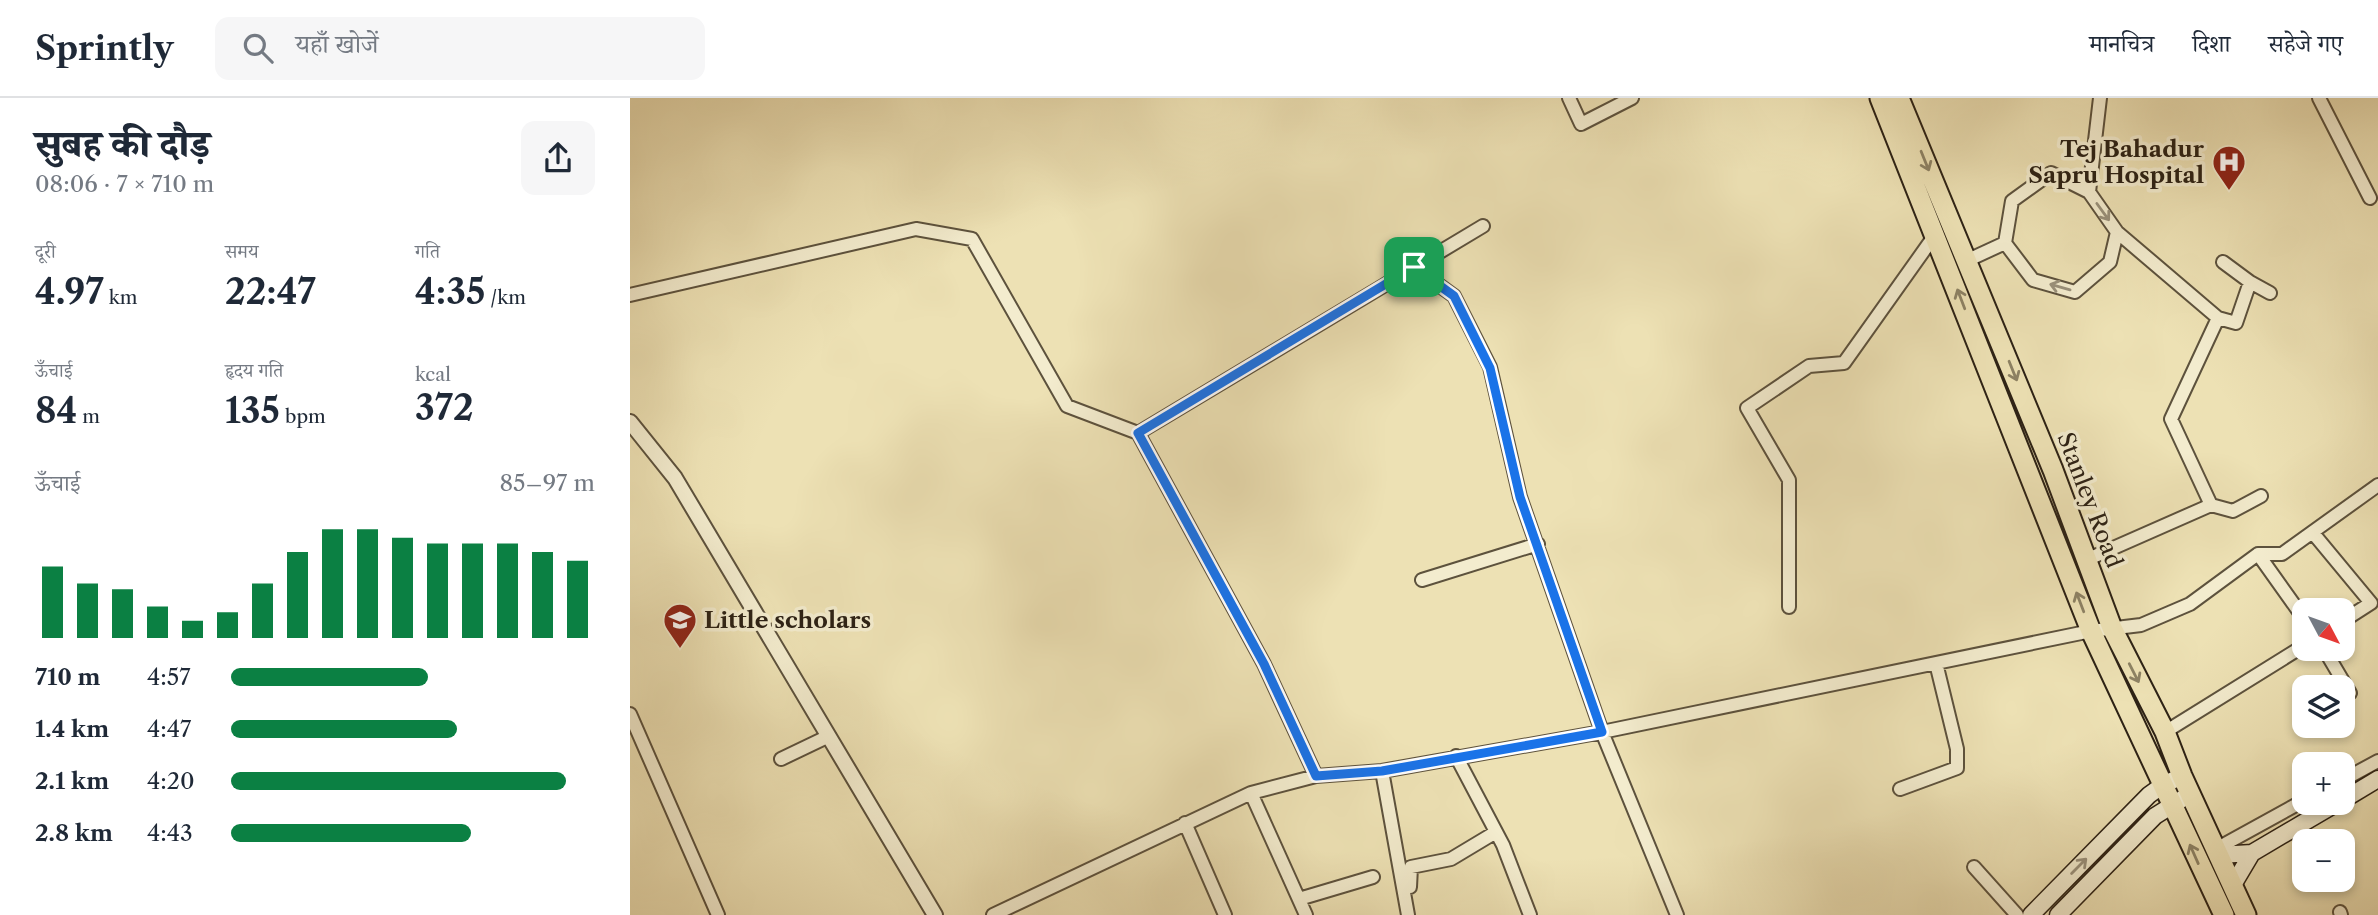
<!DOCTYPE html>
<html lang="hi">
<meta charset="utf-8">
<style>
body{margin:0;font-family:"Libre Caslon Text","Noto Serif Devanagari",serif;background:#f6f6f7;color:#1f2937;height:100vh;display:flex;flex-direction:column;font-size:26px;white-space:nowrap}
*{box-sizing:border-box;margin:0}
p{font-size:23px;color:#747a83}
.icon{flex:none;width:38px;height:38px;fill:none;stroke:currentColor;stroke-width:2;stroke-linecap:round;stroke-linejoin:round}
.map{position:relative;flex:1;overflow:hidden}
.details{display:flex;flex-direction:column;background:#fff;width:630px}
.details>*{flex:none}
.needle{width:46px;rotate:131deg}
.fabs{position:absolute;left:1662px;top:500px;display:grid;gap:14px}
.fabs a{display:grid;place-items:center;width:63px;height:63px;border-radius:14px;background:#fff;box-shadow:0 4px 10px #0003;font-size:35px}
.pin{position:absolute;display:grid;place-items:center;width:60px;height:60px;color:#fff;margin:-30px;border-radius:14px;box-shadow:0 4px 10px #0006}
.round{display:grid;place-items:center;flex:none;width:74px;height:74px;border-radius:14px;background:#f6f6f7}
.headline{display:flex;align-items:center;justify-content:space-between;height:119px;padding:0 35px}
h1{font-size:38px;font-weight:800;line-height:52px}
.figures{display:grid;grid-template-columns:repeat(3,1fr);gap:10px;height:119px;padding:7px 35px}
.figures div{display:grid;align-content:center}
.figures b{font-size:35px;font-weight:800}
.figures small{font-size:19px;font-weight:400}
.figures p{font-size:19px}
.chart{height:196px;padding:14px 35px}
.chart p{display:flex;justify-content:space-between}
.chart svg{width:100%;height:126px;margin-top:7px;stroke:#0b8043;stroke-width:6}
ul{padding:0 35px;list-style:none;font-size:23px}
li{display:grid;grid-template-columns:112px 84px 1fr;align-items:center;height:52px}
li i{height:18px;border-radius:9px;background:#0b8043}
header{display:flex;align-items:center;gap:42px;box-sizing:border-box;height:98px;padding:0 35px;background:#fff;border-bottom:2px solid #e0e1e3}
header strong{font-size:33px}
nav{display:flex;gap:38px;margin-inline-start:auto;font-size:24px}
.search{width:490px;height:63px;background:#f6f6f7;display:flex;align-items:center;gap:18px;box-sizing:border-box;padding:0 24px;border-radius:14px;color:#747a83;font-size:26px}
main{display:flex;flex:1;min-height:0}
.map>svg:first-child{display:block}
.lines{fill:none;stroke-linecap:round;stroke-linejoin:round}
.minor-casing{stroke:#5d523d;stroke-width:16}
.tertiary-casing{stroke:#5d523d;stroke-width:18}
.secondary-casing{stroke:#2d2215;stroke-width:19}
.primary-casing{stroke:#2d2215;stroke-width:23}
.minor{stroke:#f3ecce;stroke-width:12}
.tertiary{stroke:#f3ecce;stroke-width:14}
.secondary{stroke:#f3ecce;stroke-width:16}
.primary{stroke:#ede1b4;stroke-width:19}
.oneway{stroke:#8d8264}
.oneway2{stroke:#9a917b}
.route-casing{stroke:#fff;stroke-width:14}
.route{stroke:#1a73e8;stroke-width:9}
.labels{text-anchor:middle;stroke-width:7;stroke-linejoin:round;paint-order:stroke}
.poi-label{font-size:23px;font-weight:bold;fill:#2d2215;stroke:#f3ecce;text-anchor:end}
.street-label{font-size:23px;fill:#2d2215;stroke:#f3ecce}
</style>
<header>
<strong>Sprintly</strong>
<div class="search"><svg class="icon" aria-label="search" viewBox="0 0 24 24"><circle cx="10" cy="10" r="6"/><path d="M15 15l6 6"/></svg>यहाँ खोजें</div>
<nav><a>मानचित्र</a><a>दिशा</a><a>सहेजे गए</a></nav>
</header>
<main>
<section class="details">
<div class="headline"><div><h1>सुबह की दौड़</h1><p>08:06 · 7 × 710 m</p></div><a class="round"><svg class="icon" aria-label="share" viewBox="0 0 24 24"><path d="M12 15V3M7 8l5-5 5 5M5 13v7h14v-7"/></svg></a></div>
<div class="figures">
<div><p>दूरी</p><b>4.97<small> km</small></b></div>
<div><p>समय</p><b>22:47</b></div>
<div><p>गति</p><b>4:35<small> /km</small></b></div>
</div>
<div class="figures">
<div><p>ऊँचाई</p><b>84<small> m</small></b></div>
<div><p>हृदय गति</p><b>135<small> bpm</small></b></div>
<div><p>kcal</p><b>372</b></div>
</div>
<div class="chart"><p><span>ऊँचाई</span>85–97 m</p>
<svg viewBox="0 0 160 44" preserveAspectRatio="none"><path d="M5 44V19M15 44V25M25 44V27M35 44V33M45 44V38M55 44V35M65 44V25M75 44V14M85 44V6M95 44V6M105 44V9M115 44V11M125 44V11M135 44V11M145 44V14M155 44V17"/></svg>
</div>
<ul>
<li><b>710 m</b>4:57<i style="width:54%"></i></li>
<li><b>1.4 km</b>4:47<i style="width:62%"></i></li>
<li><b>2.1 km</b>4:20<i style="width:92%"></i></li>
<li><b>2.8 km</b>4:43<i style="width:66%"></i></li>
</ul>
</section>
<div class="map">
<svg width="1748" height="817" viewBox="0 0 1748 817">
<rect width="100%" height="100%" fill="#ede1b4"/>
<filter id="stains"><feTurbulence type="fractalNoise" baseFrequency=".00286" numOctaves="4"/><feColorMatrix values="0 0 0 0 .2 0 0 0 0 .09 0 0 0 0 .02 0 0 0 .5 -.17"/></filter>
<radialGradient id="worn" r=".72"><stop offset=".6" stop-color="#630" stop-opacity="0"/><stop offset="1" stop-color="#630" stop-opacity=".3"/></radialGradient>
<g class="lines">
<defs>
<path id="minor" d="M 939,0 L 951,26 L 1002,0
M 1689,0 L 1740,100
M 1459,94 L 1470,0
M 1336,163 L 1375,145
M 1593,164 L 1620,184
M 784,169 L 824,198 L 860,269 L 890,399 L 972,634 L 1047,817
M 0,197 L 286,131 L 342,141 L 437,308 L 508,335
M 1588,220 L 1606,225 L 1620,184 L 1640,195
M 1581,407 L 1603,413 L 1631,398
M 1683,435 L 1741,505 L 1713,523
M 1628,456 L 1675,522
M 1456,462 L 1581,407 L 1541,321 L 1588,220 L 1487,134 L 1459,94 L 1421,75 L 1382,103 L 1375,145 L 1403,182 L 1445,194 L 1480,164 L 1487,134
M 792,482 L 908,446
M 1159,509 L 1159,382 L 1117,310 L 1179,268 L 1214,265 L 1305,137
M 1694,551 L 1720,595
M 0,616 L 88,817
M 1535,634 L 1675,547
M 826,658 L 873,747 L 900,817
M 151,661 L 199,638
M 752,673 L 778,817
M 686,678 L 634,566 L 508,335 L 853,128
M 1713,682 L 1748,663
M 1270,691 L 1327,670 L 1327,651 L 1306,565
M 621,695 L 676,817
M 555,725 L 595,817
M 1586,751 L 1675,702
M 1344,769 L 1387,817
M 780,789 L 781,769 L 821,761 L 866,734
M 669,801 L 743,779
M 1710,814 L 1711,817
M 363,817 L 621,695 L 686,678 L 752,673 L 972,634 L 1461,533 L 1511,527 L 1560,506 L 1628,456 L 1652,456 L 1748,387"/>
<path id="tertiary" d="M 0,324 L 45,380 L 305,817"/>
<path id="secondary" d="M 1713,702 L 1748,681
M 1589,757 L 1622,755 L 1707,705
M 1603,787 L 1622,755
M 1401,817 L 1519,697 L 1533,687 L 1552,678
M 1428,817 L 1525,718 L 1560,696"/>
<path id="primary" d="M 1250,0 L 1461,533 L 1594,817
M 1269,0 L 1423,372 L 1482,530 L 1535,634 L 1552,678 L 1616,817"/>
</defs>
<use href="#minor" class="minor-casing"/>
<use href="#tertiary" class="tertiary-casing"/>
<use href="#secondary" class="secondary-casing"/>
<use href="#primary" class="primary-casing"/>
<use href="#minor" class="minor"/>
<use href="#tertiary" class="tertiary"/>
<use href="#secondary" class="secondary"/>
<use href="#primary" class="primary"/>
</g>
<defs><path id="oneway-shaft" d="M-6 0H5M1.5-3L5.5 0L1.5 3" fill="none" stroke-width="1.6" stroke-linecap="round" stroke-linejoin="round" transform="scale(1.75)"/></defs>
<g class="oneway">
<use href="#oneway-shaft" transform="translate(1295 63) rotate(68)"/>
<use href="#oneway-shaft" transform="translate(1331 201) rotate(-111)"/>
<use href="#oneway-shaft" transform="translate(1383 273) rotate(68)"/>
<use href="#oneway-shaft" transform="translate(1450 504) rotate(-111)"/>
<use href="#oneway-shaft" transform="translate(1504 575) rotate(63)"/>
<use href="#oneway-shaft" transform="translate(1564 756) rotate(-114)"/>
</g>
<g class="oneway2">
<use href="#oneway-shaft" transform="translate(1473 114) rotate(54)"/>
<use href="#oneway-shaft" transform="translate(1430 189) rotate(-164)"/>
<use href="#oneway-shaft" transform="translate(1449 768) rotate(-45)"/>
</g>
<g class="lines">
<defs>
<path id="route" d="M 784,169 L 824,198 L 860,270 L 890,399 L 972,634 L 752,673 L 686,678 L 634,566 L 508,335 Z"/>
</defs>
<use href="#route" class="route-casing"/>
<use href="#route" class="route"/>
</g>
<defs>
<symbol id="hospital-pin" viewBox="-11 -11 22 30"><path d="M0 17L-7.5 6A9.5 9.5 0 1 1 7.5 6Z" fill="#8f2418" stroke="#f3ecce"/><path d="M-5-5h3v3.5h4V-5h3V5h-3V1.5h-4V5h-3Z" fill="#fff"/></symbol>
<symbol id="school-pin" viewBox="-11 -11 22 30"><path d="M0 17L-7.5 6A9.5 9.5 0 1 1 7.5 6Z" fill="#8f2418" stroke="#f3ecce"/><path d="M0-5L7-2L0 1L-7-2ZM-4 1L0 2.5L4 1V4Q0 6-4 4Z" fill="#fff"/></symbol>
</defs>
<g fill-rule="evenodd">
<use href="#hospital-pin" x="1580" y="45" width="38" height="52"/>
<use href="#school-pin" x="31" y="503" width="38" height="52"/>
</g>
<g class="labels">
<g class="poi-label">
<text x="1574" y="59">Tej Bahadur<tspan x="1574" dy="26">Sapru Hospital</tspan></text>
<text x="74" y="530" text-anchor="start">Little scholars</text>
</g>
<g class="street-label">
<text transform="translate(1460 402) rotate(69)" y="8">Stanley Road</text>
</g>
</g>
<rect width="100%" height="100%" filter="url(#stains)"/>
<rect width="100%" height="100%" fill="url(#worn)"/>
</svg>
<div class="fabs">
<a><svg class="needle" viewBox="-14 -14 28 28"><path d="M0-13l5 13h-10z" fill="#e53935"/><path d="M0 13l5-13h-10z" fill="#747a83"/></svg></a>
<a><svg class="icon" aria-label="layers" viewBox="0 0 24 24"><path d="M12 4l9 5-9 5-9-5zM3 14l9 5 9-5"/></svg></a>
<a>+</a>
<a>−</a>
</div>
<div class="pin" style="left:784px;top:169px;background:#1e9e55"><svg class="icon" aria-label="arrive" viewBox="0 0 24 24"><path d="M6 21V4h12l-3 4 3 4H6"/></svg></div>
</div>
</main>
